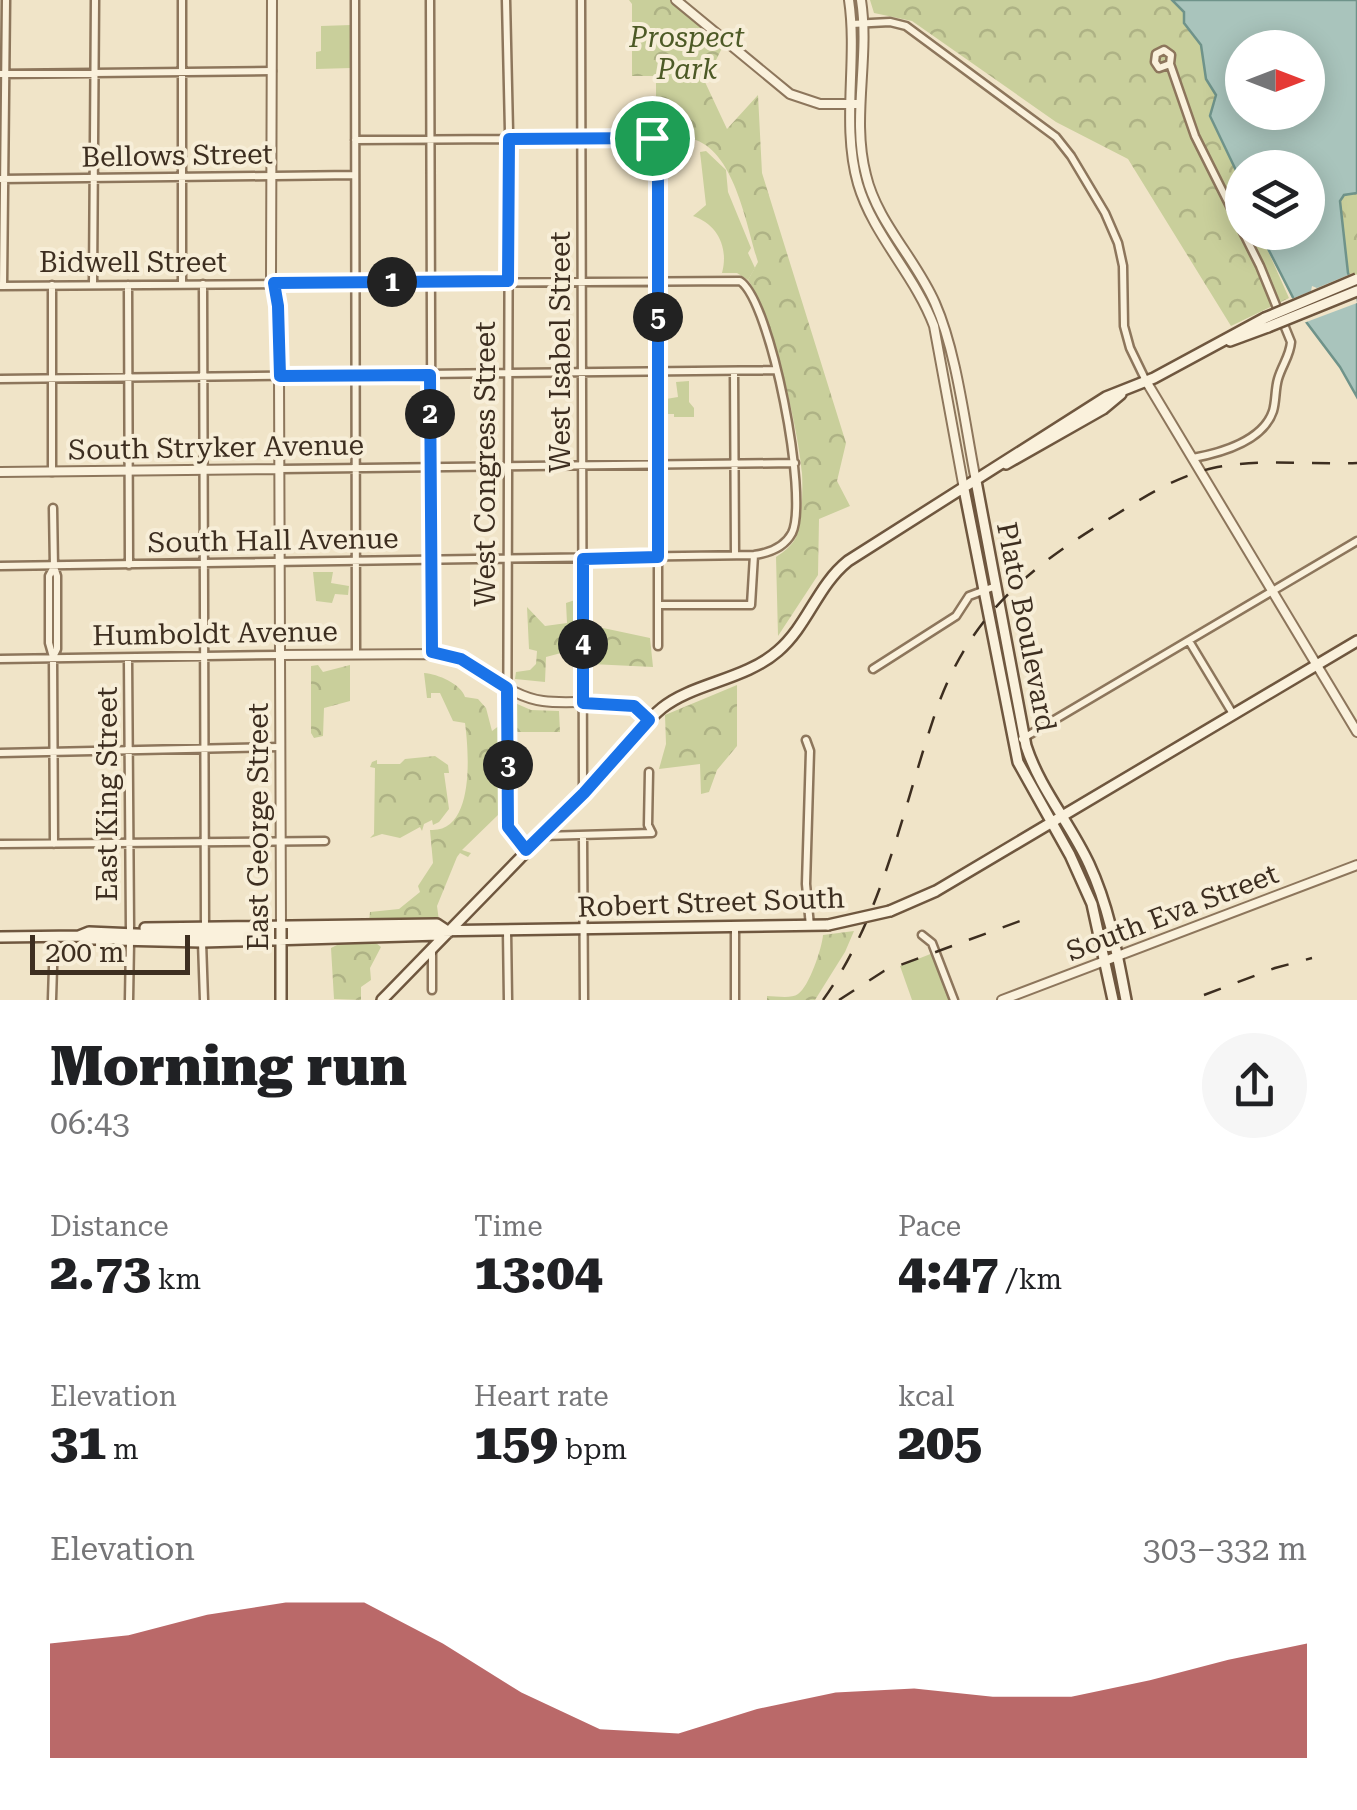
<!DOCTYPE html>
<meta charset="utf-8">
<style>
body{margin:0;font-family:"Roboto Serif",serif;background:#f6f6f6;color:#202124;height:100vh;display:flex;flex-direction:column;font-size:38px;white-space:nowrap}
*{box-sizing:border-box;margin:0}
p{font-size:32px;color:#757577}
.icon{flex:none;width:55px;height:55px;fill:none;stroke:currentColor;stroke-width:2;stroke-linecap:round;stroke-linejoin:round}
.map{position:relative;height:1000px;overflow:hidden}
.details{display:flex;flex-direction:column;background:#fff;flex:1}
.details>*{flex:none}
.needle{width:65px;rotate:90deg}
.tools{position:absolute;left:1225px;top:30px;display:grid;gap:20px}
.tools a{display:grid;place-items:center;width:100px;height:100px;border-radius:50%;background:#fff;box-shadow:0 5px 25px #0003;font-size:50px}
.scale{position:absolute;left:30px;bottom:25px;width:160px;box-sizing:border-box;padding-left:10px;border:5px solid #3d2e20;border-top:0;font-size:28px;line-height:35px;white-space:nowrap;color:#3d2e20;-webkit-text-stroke:8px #f7eed8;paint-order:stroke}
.pin{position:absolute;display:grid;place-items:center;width:85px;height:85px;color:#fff;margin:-42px;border:5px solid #fff;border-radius:50%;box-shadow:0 2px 10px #0007}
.km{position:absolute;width:50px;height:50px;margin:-25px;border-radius:50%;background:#222;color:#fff;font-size:28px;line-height:50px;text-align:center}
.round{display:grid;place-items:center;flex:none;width:105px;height:105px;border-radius:52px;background:#f6f6f6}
.headline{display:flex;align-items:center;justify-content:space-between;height:170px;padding:0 50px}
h1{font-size:55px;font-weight:800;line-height:75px}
.metrics{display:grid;grid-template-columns:repeat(3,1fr);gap:15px;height:170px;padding:10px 50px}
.metrics div{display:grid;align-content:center}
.metrics b{font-size:50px;font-weight:800}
.metrics small{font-size:28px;font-weight:400}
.metrics p{font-size:28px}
.chart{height:280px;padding:20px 50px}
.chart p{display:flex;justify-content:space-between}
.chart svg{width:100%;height:180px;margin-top:10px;fill:#9e2a2b;opacity:.7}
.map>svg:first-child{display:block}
.grass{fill:#c9cf9b}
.forest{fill:url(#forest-crowns)}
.water{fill:#a9c4bc;stroke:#6f938a;stroke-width:2.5;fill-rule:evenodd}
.pier{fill:#f0e4c8}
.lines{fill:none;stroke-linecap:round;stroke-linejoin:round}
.minor-casing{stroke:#8d765c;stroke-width:11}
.tertiary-casing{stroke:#8d765c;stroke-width:12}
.secondary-casing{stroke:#6f573f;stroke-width:14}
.minor{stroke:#faf1dc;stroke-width:6}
.tertiary{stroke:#faf1dc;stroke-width:8}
.secondary{stroke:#faf1dc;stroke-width:9}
.rail{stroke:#3d2e20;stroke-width:2.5;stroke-dasharray:18 18;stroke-linecap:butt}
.secondary-bridge-casing{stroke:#6f573f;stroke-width:14;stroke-linecap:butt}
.secondary-bridge{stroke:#faf1dc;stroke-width:9}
.route-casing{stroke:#fff;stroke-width:20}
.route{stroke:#1a73e8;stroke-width:12}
.labels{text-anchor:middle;stroke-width:8;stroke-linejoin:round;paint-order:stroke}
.park-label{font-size:28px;font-style:italic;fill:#4d5a26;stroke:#f7eed8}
.street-label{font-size:28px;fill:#3d2e20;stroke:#f7eed8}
</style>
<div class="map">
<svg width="1357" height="1000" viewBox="0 0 1357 1000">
<defs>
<pattern id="forest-crowns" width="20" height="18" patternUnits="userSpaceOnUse" patternTransform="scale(2.5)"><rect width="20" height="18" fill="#c9cf9b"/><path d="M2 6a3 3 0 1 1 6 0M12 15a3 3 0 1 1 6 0" fill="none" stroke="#aeb285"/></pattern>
</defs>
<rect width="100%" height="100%" fill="#f0e4c8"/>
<path class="grass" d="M 351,25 L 351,68 L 316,69 L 316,52 L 321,51 L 321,26 Z
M 706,151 L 726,170 L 728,192 L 751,248 L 748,253 L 755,268 L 748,280 L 737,273 L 722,273 C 729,247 717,224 693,216 L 706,205 L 700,152 Z
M 689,381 L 689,402 L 694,408 L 694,417 L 674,417 L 674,414 L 666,414 L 666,399 L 678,397 L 676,382 Z
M 313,572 L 333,572 L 331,583 L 349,586 L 348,595 L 335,594 L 332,603 L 316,601 Z
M 933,953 L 950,1000 L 912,1000 L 900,966 Z"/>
<path class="forest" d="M 629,0 L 671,0 L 723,46 L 705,82 L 727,129 L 758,95 L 762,173 L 846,443 L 837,481 L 850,506 L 819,519 L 818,575 L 778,636 L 776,557 C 785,551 793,545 797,535 C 802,517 803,491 802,473 C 799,432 771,310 748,280 L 758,262 C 746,225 734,145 688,138 C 673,136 656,138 641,138 L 641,126 L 656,105 L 656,76 L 632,76 L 632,4 Z
M 870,0 L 1172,0 L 1184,12 L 1184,24 L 1201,45 L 1206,79 L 1216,95 L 1210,116 L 1242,183 L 1242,232 L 1260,233 L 1289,298 L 1231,326 L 1128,159 L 1056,122 L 912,21 L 874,13 Z
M 1355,192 L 1357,193 L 1357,294 L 1348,273 L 1340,201 L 1343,195 Z
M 575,600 L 576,649 L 546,657 L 545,682 L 515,679 L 516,672 L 530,670 L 536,664 L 537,651 L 529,649 L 527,607 L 545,626 L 567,623 L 566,603 Z
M 589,625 L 650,638 L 653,667 L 591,664 Z
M 318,665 L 323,672 L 350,665 L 350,701 L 324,708 L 323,736 L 314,738 L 311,733 L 311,666 Z
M 424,673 C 438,674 461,684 465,697 L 478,699 L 486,708 L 492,731 L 500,725 L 500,807 L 499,814 L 462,850 L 471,853 L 468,857 L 460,853 L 457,857 L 437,906 L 439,921 L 369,922 L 370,912 L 399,909 L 420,892 L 418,886 L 433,863 L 430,830 C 475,833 469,753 465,723 L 453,721 L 440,693 L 431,693 L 431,698 L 427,698 Z
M 737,685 L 737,746 L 717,770 L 709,792 L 701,794 L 700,764 L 659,769 L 666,744 L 665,715 Z
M 515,703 L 531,710 L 559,711 L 560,732 L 516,732 Z
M 435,756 L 448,765 L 449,773 L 444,773 L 449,809 L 439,822 L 433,825 L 432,820 L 424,824 L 422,831 L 420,827 L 400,838 L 382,834 L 370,838 L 374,834 L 375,768 L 370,767 L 372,762 L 377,760 L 377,764 L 400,764 L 405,759 Z
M 854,931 L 845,952 L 815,1000 L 767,1000 L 767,996 C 776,996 791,999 798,994 C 809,987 822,948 823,935 Z
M 341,943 L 376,943 L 381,947 L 370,968 L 371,980 L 361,987 L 361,1000 L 334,999 L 331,948 Z"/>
<path class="water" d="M 1172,0 L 1357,0 L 1357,193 L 1344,195 L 1340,201 L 1348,273 L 1357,294 L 1357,397 L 1340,367 L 1304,319 L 1260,233 L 1308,232 L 1308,168 L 1242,168 L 1242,183 L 1210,116 L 1216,95 L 1206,79 L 1201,45 L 1184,23 L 1184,12 ZM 1242,48 L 1308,48 L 1308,112 L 1242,112 Z"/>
<path class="pier" d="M 1353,273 L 1357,303 L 1301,324 L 1289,300 L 1311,291 L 1312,286 L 1317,288 Z"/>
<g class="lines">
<defs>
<path id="minor" d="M 355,0 L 356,654
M 430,0 L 432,653
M 506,0 L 509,131 L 507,824 L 509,832 L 526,849
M 581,0 L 583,792
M 852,24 L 890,22 L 906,26 L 1056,137 L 1071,156 L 1105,213 L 1118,243 L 1123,266 L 1124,326 L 1130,348 L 1146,381
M 1170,64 L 1159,68 L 1155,62 L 1156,54 L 1164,50 L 1171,55 L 1170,64 L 1195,136 L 1260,266 L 1291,342 C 1290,356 1282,365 1278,379 C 1275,389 1276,401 1273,411 C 1263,441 1220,453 1193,458
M 0,74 L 272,71
M 658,138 L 658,646
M 355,140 L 689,138
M 0,179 L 355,175
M 182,284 L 182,0
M 203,284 L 205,928
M 52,285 L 52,472
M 93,285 L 95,0
M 128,285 L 129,565
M 0,286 L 740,281 C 771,301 809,498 792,533 C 784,548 769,553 754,555 L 0,566
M 3,286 L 6,0
M 734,371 L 735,555
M 0,379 L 775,370
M 280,469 L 795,463
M 53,508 L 54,567 L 57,576 L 57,649 L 54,655
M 54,567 L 49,576 L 49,643 L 53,657 L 54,844
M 659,605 L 751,605 L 754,555
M 1189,641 L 1233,714
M 0,659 L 280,655
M 128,659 L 130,929
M 873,669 L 956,616 L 969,596 L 996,586
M 1022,739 L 1357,541
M 806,740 L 810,751 L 806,884 L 810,926
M 0,753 L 280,747
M 542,836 L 652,833 L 648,825 L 649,772
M 583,836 L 584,1000
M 0,844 L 325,841
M 735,927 L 735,1000
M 507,931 L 508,1000
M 922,935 L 932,943 L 954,1000
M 202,942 L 204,1000
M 432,950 L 432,990
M 52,999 L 54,936
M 129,1000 L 130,942"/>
<path id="tertiary" d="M 272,0 L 271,276 L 278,306 L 279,376 L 281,927
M 676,0 L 790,94 L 820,104 L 856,104
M 849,0 C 858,60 841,125 858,184 C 873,235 915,275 934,326 L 964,489
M 861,0 C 870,58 851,118 866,175 C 877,222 916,259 935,303 C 957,353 965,426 976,481
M 1146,381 L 1357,732
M 0,472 L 280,469
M 280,655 L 444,654 C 480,663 505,696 543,701 C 578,706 624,692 649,720
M 1002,1000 L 1357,865"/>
<path id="secondary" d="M 1230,341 L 1268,327
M 1006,464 L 1103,409 L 1121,394
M 976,481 L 1026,746 C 1040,789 1070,823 1089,864 C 1109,907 1117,953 1126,1000
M 964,489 L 1018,762 L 1070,855 L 1092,904 L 1113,1000
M 890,911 L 936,891 L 1357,641
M 145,928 L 437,924 L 449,932
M 79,936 L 89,932 L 159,935 L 828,925
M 0,937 L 79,936 L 91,939 L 121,939
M 281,939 L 281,1000
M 117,940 L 202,942 L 439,935
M 382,1000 C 448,932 514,865 579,797 C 607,769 631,734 662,708 C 693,683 745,680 778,651 C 808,625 817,586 848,561 L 1106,397 L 1154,378 L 1265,318"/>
</defs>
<use href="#minor" class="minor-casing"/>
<use href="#tertiary" class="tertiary-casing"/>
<use href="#secondary" class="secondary-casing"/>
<use href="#minor" class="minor"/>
<use href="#tertiary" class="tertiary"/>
<use href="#secondary" class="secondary"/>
<path class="rail" d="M 1204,995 L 1275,968 L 1312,958
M 823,1000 C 883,916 903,807 936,711 C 970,613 1032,565 1117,514 C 1147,495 1178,476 1213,468 C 1259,458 1310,465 1357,463
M 839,1000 L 884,971 L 1020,921"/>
<defs>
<path id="secondary-bridge" d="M 1265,318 L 1357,279
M 1268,327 L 1357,291
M 828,925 L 890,911
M 281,928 L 281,939"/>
</defs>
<use href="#secondary-bridge" class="secondary-bridge-casing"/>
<use href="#secondary-bridge" class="secondary-bridge"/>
</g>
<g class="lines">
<defs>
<path id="route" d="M 652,138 L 658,138 L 658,557 L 583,559 L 583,703 L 634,706 L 649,720 L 584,793 L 526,850 L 508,827 L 507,688 L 461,659 L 432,652 L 430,375 L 280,376 L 278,306 L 274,283 L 508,281 L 509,139 Z"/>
</defs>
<use href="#route" class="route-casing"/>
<use href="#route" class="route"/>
</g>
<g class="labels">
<g class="park-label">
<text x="687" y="47">Prospect<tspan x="687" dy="32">Park</tspan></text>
</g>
<g class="street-label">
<text transform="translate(177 155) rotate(-1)" y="10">Bellows Street</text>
<text x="133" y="272">Bidwell Street</text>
<text transform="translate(560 352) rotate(-90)" y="10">West Isabel Street</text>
<text transform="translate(216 447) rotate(-1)" y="10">South Stryker Avenue</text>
<text transform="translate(485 464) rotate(-90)" y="10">West Congress Street</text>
<text transform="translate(273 540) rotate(-1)" y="10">South Hall Avenue</text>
<text transform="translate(1027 627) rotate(79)" y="10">Plato Boulevard</text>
<text transform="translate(215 633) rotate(-1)" y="10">Humboldt Avenue</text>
<text transform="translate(107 794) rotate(-90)" y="10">East King Street</text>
<text transform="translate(258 827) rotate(-90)" y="10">East George Street</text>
<text transform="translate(711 902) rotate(-2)" y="10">Robert Street South</text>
<text transform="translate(1172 912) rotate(-21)" y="10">South Eva Street</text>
</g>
</g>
</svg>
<div class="tools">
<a><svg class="needle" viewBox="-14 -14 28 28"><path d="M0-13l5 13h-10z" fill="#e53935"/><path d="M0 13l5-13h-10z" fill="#757577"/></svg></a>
<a><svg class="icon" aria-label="layers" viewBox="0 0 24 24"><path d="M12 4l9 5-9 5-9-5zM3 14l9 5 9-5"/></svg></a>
</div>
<div class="scale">200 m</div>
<div class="pin" style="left:652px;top:138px;background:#1e9e55"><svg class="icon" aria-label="arrive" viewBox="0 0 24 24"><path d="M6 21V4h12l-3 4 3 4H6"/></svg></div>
<b class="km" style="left:392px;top:282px">1</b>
<b class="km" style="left:430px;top:414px">2</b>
<b class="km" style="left:508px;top:765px">3</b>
<b class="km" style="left:583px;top:644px">4</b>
<b class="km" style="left:658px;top:317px">5</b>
</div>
<section class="details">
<div class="headline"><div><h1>Morning run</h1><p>06:43</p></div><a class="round"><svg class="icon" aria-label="share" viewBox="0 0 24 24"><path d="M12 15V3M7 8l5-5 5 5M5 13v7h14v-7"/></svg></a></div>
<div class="metrics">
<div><p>Distance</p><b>2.73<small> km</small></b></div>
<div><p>Time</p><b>13:04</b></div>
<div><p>Pace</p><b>4:47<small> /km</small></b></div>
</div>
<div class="metrics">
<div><p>Elevation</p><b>31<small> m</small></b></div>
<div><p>Heart rate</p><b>159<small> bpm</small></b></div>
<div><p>kcal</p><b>205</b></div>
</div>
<div class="chart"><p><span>Elevation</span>303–332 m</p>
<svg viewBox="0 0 160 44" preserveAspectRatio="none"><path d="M0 44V16L10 14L20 9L30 6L40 6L50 16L60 28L70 37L80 38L90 32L100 28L110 27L120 29L130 29L140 25L150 20L160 16V44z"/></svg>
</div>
</section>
